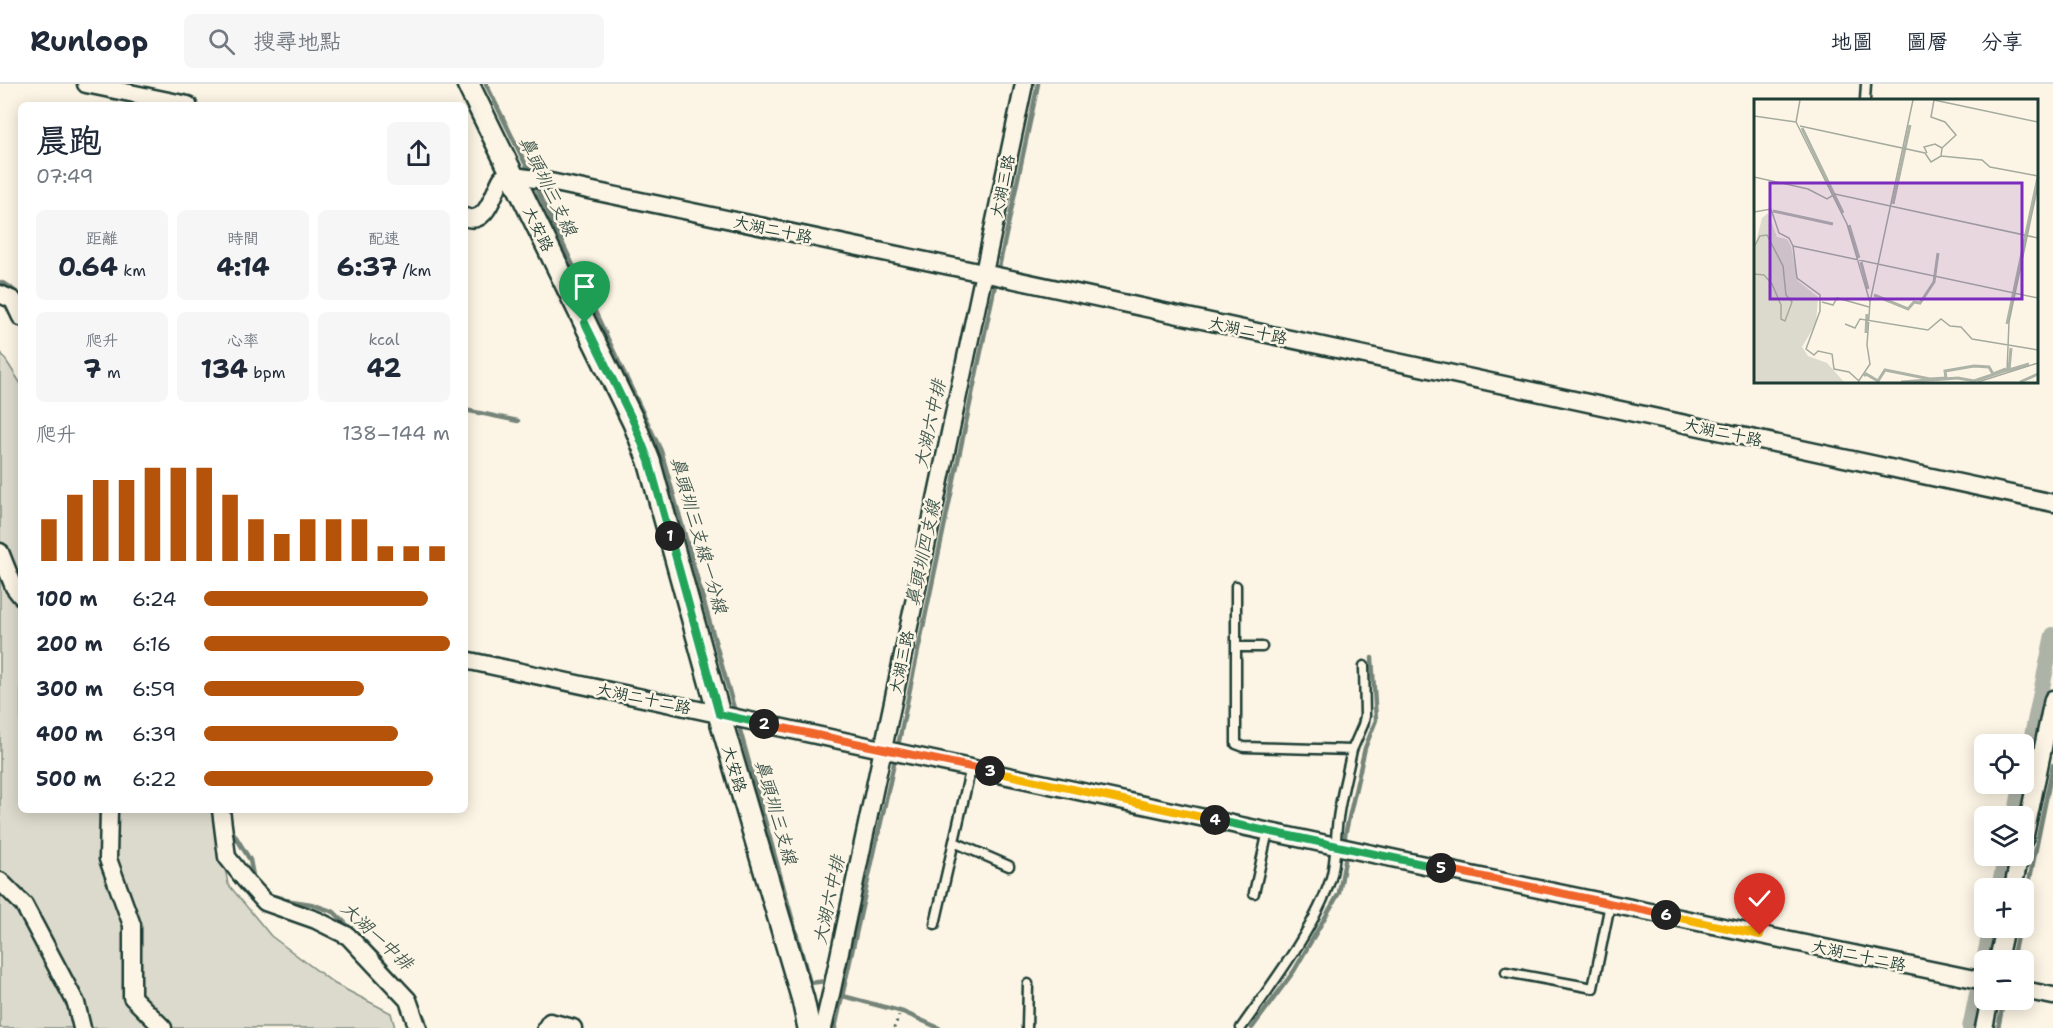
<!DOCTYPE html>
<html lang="zh-TW">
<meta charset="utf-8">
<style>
body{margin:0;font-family:"Shantell Sans","LXGW WenKai TC",sans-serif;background:#f6f6f7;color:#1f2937;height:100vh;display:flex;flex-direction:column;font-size:22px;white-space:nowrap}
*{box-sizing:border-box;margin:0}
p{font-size:20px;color:#747a83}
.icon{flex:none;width:33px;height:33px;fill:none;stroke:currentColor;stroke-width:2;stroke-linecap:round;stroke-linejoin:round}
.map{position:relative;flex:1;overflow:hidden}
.drawer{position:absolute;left:18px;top:18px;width:450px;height:711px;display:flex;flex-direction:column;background:#fff;border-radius:9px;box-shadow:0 3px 15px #0003}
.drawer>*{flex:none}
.fabs{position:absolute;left:1974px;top:650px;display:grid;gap:12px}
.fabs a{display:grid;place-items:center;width:60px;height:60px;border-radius:9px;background:#fff;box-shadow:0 3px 15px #0003;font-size:30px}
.pin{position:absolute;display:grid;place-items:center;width:51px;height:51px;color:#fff;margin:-62px -26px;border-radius:50% 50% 50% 0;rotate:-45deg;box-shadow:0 0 6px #0007}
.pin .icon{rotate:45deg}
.km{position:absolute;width:30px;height:30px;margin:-15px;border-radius:50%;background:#222;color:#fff;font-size:16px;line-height:30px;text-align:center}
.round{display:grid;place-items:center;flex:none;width:63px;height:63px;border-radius:9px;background:#f6f6f7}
.headline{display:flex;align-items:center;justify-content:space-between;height:102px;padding:0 18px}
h1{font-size:33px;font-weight:700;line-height:45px}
.metrics{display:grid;grid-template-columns:repeat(3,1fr);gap:9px;height:102px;padding:6px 18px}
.metrics div{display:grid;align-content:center;border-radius:9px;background:#f6f6f7;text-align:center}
.metrics b{font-size:26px;font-weight:700}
.metrics small{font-size:16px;font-weight:400}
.metrics p{font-size:16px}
.chart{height:168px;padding:12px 18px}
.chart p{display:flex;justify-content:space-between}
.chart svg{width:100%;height:108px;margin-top:6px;stroke:#b45309;stroke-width:6}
ul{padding:0 18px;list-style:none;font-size:20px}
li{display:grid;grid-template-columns:96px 72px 1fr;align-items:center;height:45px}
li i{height:15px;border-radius:8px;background:#b45309}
header{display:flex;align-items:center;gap:36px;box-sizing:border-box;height:84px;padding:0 30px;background:#fff;border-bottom:2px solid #e0e1e3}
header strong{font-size:28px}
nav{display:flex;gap:33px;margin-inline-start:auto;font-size:21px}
.search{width:420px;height:54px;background:#f6f6f7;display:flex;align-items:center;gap:15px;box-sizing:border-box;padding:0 21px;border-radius:9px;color:#747a83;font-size:22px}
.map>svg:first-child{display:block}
.green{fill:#dcdacc;stroke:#7e8c80;stroke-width:1.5}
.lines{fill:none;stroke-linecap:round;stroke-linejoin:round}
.stream{stroke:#758479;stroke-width:4.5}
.canal{stroke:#aeb3a7;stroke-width:16}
.service-casing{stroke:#1f3d34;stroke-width:13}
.minor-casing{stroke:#1f3d34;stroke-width:21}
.tertiary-casing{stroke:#1f3d34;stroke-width:26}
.path{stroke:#1f3d34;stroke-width:3;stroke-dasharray:1.5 4.5;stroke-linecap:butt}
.service{stroke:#fcf5e5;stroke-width:8}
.minor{stroke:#fcf5e5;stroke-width:16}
.tertiary{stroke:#fcf5e5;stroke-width:21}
.split-1-casing{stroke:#fff;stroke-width:12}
.split-2-casing{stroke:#fff;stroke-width:12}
.split-3-casing{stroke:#fff;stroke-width:12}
.split-4-casing{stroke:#fff;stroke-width:12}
.split-5-casing{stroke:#fff;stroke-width:12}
.split-6-casing{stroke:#fff;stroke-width:12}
.split-7-casing{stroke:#fff;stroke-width:12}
.split-1{stroke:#22a559;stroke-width:8}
.split-2{stroke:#22a559;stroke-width:8}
.split-3{stroke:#f0652b;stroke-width:8}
.split-4{stroke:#f5b400;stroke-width:8}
.split-5{stroke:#22a559;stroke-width:8}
.split-6{stroke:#f0652b;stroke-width:8}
.split-7{stroke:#f5b400;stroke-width:8}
.labels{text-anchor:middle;stroke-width:5;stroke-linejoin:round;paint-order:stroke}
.street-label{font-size:16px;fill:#1f3d34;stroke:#fcf5e5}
.water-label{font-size:18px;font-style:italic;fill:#435a51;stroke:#fcf5e5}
.inset-river{fill:none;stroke:#aeb3a7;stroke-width:3}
.inset-road{fill:none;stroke:#a4ab9e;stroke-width:1.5}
.view{fill:#7b2cbf;fill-opacity:0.15;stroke:#7b2cbf;stroke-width:3}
.inset-edge{fill:none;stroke:#1f3d34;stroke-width:3}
</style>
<header>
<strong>Runloop</strong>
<div class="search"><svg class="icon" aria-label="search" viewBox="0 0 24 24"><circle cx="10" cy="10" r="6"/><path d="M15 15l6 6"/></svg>搜尋地點</div>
<nav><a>地圖</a><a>圖層</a><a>分享</a></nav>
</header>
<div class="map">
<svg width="2053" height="944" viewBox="0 0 2053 944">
<rect width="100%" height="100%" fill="#fcf5e5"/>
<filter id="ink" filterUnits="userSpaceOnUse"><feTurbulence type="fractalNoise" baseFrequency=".0167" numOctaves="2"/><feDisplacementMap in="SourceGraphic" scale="12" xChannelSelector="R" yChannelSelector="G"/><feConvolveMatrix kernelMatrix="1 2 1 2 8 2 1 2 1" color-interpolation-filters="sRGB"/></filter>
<g filter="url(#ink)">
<path class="green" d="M 0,267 L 21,300 L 21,726 L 214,726 L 228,800 L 271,852 L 335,900 L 391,929 L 395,944 L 0,944 Z"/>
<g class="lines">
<path class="stream" d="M 486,0 L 531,91
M 534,99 L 661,367 L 736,631
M 998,188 L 1038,0
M 0,198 L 7,201 L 21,212
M 465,326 L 518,337
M 738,639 L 810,899
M 231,745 L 250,776 L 254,797
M 263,805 L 272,812 L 282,814
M 279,815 L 311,820 L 334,828 L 380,873 L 409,907
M 2024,823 L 2053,681
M 2012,876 L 2019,843
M 810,899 L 826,897 L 827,892
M 843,912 L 903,928 L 939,944
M 418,922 L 424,934 L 427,944
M 835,944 L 899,657 L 996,196
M 1252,944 L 1294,887 L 1339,809 L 1346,771 L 1345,751 L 1365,664 L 1376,636 L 1372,574
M 1998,944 L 2004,915"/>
<path class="canal" d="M 2024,690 L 2053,551
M 2015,732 L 2022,699
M 1999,804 L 2006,771
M 1970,944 L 1991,843"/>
<defs>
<path id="service" d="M 1865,16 L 1866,0
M 1236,502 L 1236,660 L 1244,663 L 1352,666 C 1347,691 1339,718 1337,743 C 1335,760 1336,777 1331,794 C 1315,844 1272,900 1241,944
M 1236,563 L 1262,563
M 1352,666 L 1363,641 L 1365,632 L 1364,582
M 954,758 L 1009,782
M 1254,809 L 1268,747
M 935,840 L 971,683
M 1506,888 L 1593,904 L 1610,820
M 1027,944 L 1028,900"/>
<path id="minor" d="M 86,0 L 188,21
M 465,133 C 487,142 493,109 502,94 L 513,92 L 536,95 L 983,189 L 2053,419
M 0,210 L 13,216 L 21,233
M 0,468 L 14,503 L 21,512
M 465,576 L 1476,792 L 1984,897
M 109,726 L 108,775 L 132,841 L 132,913 L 163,944
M 221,726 L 227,773 L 246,797 L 265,818 L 316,836 L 348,852 L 408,916 L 418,944
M 2024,756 L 2053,615
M 0,797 L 24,821 L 76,919 L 82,944
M 2013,804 L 2020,771
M 1998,876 L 2005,843
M 2024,906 L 2053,912
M 546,944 L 550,938 L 573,944
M 823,944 L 831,910 L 1024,0
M 1984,944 L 1990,915"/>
<path id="tertiary" d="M 468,0 L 634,339 L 649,377 L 719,630 L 803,916 L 809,944"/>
</defs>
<use href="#service" class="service-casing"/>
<use href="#minor" class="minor-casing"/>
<use href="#tertiary" class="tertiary-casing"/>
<path class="path" d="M 894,944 L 900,929"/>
<use href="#service" class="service"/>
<use href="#minor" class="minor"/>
<use href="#tertiary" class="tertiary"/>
</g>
</g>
<g class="lines" filter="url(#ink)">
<defs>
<path id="split-1" d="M 585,239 L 634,339 L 649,377 L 670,452"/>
<path id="split-2" d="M 670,452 L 719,630 L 764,640"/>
<path id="split-3" d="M 764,640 L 990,687"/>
<path id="split-4" d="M 990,687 L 1215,736"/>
<path id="split-5" d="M 1215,736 L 1441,784"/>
<path id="split-6" d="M 1441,784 L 1666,831"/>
<path id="split-7" d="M 1666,831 L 1760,851"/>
</defs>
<use href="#split-1" class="split-1-casing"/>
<use href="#split-2" class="split-2-casing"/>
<use href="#split-3" class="split-3-casing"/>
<use href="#split-4" class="split-4-casing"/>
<use href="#split-5" class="split-5-casing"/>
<use href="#split-6" class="split-6-casing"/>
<use href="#split-7" class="split-7-casing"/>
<use href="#split-1" class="split-1"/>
<use href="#split-2" class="split-2"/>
<use href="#split-3" class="split-3"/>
<use href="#split-4" class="split-4"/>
<use href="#split-5" class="split-5"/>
<use href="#split-6" class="split-6"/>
<use href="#split-7" class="split-7"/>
</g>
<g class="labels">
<g class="street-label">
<text transform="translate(1002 102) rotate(-78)" y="6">大湖三路</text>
<text transform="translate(539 145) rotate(64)" y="6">大安路</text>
<text transform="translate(773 145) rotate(12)" y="6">大湖二十路</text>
<text transform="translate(1248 246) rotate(12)" y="6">大湖二十路</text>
<text transform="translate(1723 348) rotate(12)" y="6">大湖二十路</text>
<text transform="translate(901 578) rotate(-78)" y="6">大湖三路</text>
<text transform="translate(644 614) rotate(12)" y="6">大湖二十二路</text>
<text transform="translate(735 685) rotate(74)" y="6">大安路</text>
<text transform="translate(1859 871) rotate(12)" y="6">大湖二十二路</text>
</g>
<g class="water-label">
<text transform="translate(548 102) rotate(64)" y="6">鼻頭圳三支線</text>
<text transform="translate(930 340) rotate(-78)" y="6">大湖六中排</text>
<text transform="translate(699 451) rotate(74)" y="6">鼻頭圳三支線一分線</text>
<text transform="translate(923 469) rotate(-78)" y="6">鼻頭圳四支線</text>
<text transform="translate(776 728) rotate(74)" y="6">鼻頭圳三支線</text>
<text transform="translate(829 816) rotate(-78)" y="6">大湖六中排</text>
<text transform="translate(377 852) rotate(43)" y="6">大湖一中排</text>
</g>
</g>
<g transform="translate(1754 15)">
<rect width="284" height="284" fill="#fcf5e5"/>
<path d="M 14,114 L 23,138 L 33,140 L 37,147 L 44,182 L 64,198 L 62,224 L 48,248 L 54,257 L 73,264 L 90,283 L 0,283 L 0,151 L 8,119 Z" fill="#dcdacc"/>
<path class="inset-river" d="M 48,29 L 89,114M 139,105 L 156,26M 19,112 L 79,125M 95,126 L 105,159M 107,163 L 114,190M 120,196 L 154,210 L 160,203 L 166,204 L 180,183 L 184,154M 253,225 L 284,78M 112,234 L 113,215M 257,249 L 255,271 L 275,265M 110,277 L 112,275 L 124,282 L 131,271 L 176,280 L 192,279 L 191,272 L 220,267 L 235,268 L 239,275 L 252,270M 147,283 L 204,279 L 220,282 L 253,271M 266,283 L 284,275"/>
<path class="inset-road" d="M 46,1 L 42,23 L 93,125 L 116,203 L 113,246 L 116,265 L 104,283M 180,1 L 284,23M 180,1 L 177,18 L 191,23 L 202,36 L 188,49M 0,17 L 42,23M 46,27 L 171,54 L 177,63 L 187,57 L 228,61 L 236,68 L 284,77M 173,54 L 170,48 L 181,45 L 188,49 L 187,57M 0,78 L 54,90 L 73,100 L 81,95 L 284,139M 0,113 L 17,110 L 25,134 L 35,139 L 39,147 L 43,179 L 66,196 L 66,212 L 52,250 L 60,256 L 64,252 L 78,255 L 80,270 L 95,273 L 105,282M 39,147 L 284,199M 0,148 L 6,137 L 13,136 L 29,167 L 32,196 L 38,203 L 31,222 L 27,220 L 27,206 L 18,185 L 10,176 L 0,175M 68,203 L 79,206 L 83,199 L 115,208M 116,203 L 159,1M 91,225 L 101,229 L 106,220 L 174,231 L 187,220 L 196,227 L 207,228 L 218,240 L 284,251M 253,272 L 255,223 L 284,86M 224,283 L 284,264"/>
<path class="view" d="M 16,84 L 268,84 L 268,200 L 16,200 Z"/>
<rect width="284" height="284" class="inset-edge"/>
</g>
</svg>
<div class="fabs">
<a><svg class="icon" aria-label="locate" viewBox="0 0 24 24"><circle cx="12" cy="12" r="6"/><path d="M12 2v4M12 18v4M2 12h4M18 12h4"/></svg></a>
<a><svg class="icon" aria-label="layers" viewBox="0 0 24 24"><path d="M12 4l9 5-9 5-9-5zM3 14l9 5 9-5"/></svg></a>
<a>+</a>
<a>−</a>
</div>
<div class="pin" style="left:585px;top:239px;background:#1e9e55"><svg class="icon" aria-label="arrive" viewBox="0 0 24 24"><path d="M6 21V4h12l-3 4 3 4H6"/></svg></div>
<div class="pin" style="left:1760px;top:851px;background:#d93025"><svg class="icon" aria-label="check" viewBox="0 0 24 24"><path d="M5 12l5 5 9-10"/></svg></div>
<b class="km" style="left:670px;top:452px">1</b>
<b class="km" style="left:764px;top:640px">2</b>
<b class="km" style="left:990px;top:687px">3</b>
<b class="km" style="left:1215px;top:736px">4</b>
<b class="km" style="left:1441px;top:784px">5</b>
<b class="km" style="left:1666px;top:831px">6</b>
<section class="drawer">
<div class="headline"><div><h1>晨跑</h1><p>07:49</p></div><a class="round"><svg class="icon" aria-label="share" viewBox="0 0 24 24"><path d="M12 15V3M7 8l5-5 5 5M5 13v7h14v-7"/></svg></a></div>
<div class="metrics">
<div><p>距離</p><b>0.64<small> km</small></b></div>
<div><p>時間</p><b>4:14</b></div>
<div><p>配速</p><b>6:37<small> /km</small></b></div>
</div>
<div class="metrics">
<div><p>爬升</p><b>7<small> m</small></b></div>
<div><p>心率</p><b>134<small> bpm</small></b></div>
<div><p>kcal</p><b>42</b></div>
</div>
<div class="chart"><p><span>爬升</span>138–144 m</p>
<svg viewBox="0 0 160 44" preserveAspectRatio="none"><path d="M5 44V27M15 44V17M25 44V11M35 44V11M45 44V6M55 44V6M65 44V6M75 44V17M85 44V27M95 44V33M105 44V27M115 44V27M125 44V27M135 44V38M145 44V38M155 44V38"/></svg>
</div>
<ul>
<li><b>100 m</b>6:24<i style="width:91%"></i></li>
<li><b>200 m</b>6:16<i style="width:100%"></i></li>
<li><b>300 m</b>6:59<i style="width:65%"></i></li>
<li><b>400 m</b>6:39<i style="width:79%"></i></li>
<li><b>500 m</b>6:22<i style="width:93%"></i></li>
</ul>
</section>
</div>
